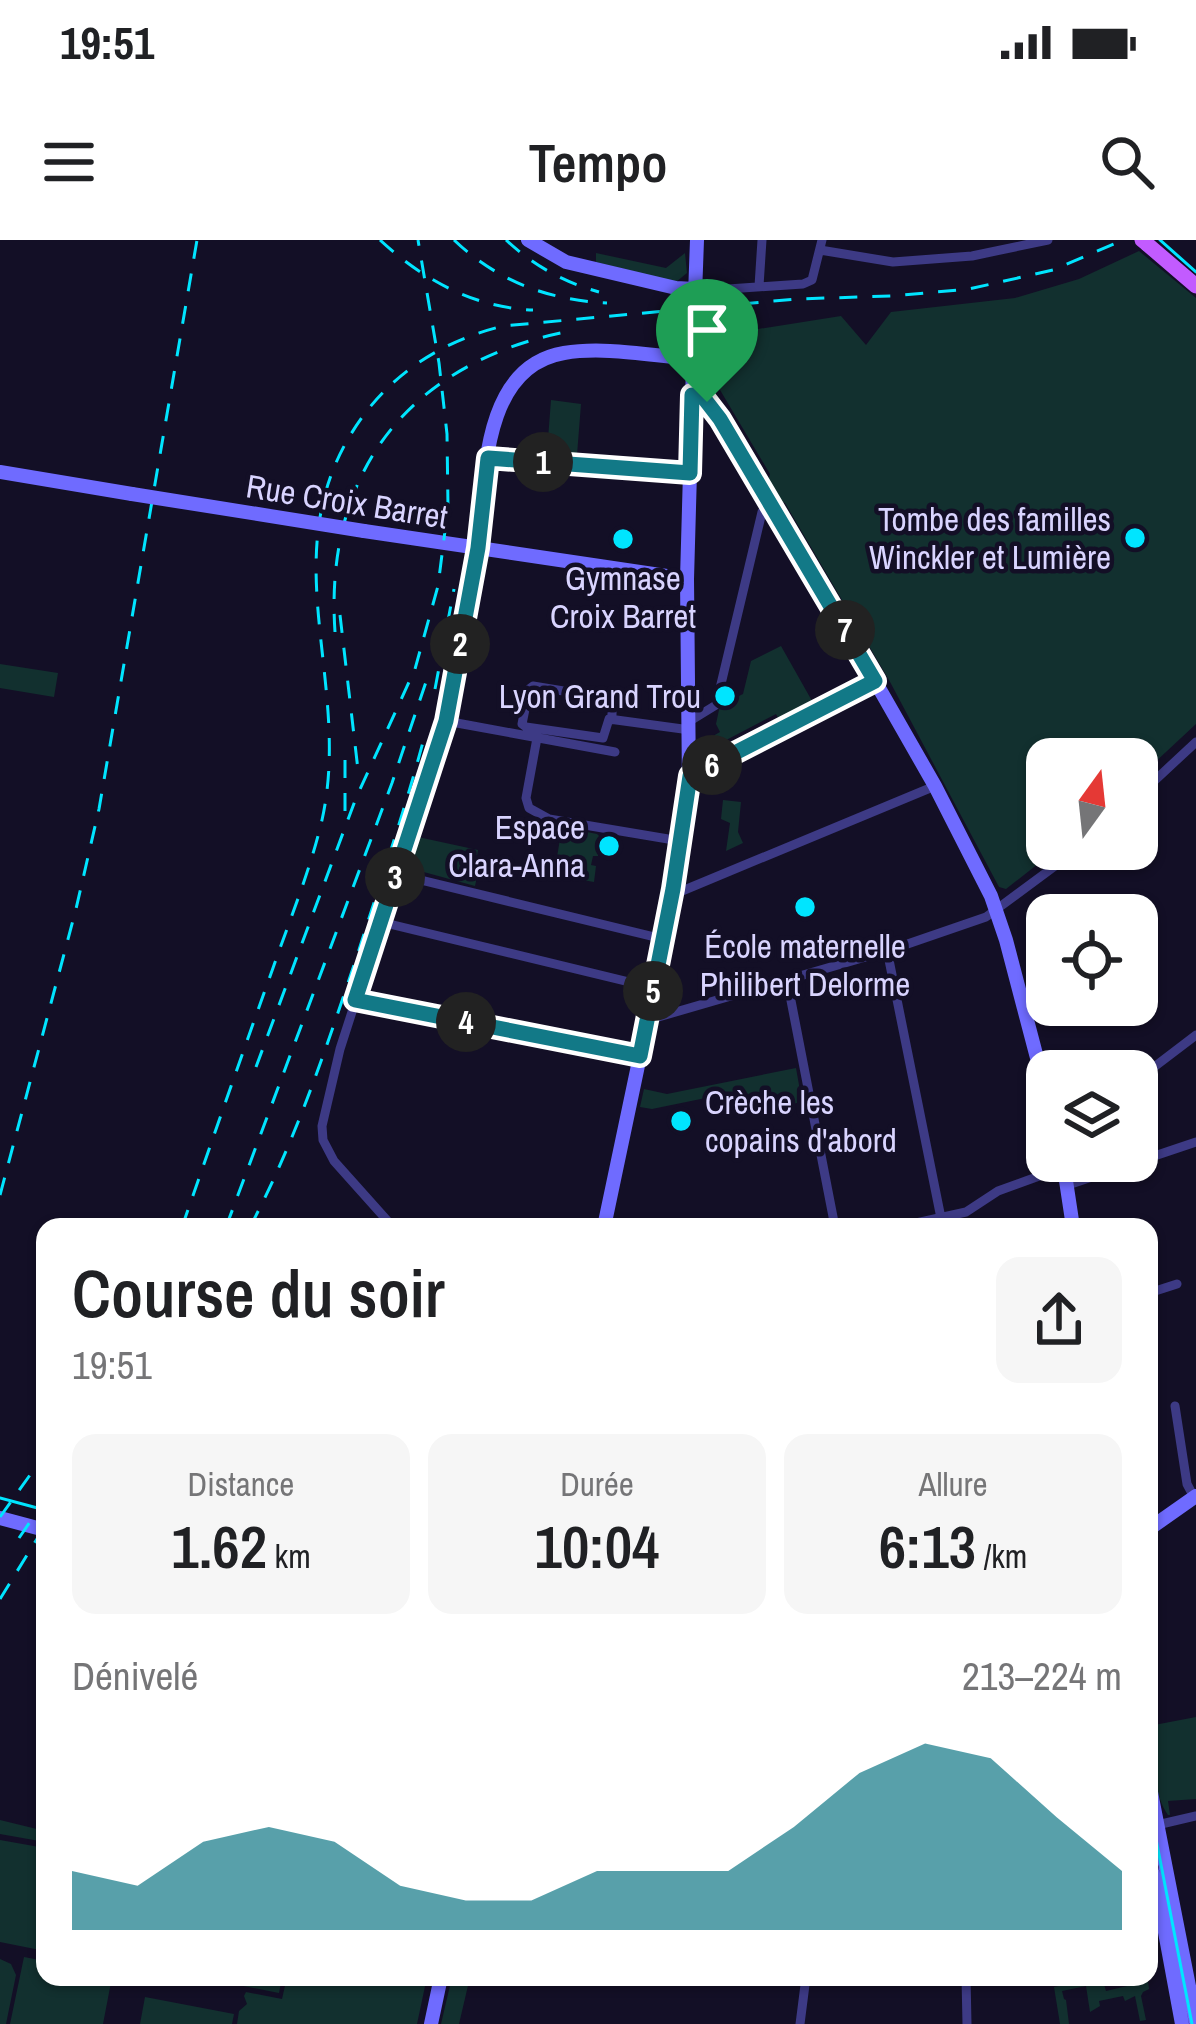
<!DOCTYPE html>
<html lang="fr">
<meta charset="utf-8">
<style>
body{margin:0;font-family:"Archivo Narrow",sans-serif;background:#f6f6f6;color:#202124;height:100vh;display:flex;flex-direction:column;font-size:45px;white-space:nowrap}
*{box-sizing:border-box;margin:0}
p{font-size:39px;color:#757577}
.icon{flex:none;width:66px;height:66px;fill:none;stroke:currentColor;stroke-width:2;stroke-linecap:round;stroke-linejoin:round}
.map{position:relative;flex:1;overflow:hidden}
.details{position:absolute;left:36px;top:978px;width:1122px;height:768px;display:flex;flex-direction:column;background:#fff;border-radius:24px;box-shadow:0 3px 9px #0004}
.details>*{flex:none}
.needle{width:78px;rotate:15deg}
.fabs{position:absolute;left:1026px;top:498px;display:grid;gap:24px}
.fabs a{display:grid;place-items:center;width:132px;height:132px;border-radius:24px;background:#fff;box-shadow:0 3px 9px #0004;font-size:60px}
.pin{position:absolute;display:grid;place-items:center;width:102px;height:102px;color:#fff;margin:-123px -51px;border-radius:50% 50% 50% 0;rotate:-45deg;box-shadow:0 0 12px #0007}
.pin .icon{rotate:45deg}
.km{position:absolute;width:60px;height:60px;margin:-30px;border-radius:50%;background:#222;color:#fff;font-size:33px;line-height:60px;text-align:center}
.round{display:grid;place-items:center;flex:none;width:126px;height:126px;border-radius:24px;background:#f6f6f6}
.headline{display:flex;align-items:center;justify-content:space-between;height:204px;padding:0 36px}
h1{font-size:66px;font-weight:600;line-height:90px}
.stats{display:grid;grid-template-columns:repeat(3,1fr);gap:18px;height:204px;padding:12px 36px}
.stats div{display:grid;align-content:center;border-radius:24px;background:#f6f6f6;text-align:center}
.stats b{font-size:60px;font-weight:600}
.stats small{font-size:33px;font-weight:400}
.stats p{font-size:33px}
.chart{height:336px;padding:24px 36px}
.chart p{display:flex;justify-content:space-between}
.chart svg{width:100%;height:216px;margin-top:12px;fill:#127987;opacity:.7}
.status{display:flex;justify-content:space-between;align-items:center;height:84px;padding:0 60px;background:#fff;direction:ltr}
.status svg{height:33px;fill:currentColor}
header{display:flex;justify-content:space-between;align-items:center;height:156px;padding:0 36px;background:#fff;font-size:54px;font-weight:600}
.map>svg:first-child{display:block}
.green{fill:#12302f}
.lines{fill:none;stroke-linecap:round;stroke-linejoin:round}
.street{stroke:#3d3a85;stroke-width:9}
.secondary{stroke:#6f6bff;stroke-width:14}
.primary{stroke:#c25bff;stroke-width:15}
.tram{stroke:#00e5ff;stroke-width:3}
.rail{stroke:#00e5ff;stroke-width:3;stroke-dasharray:18 15;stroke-linecap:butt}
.secondary-bridge{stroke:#6f6bff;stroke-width:14}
.primary-bridge{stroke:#c25bff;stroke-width:15}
.route-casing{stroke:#fff;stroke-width:24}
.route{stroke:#127987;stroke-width:15}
.poi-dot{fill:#00e5ff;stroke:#130f26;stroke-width:4.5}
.labels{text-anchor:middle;stroke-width:9;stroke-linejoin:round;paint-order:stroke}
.street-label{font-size:33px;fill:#d9d4ff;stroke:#130f26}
.poi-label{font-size:33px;fill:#d9d4ff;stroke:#130f26;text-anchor:end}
</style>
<div class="status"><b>19:51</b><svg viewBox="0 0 49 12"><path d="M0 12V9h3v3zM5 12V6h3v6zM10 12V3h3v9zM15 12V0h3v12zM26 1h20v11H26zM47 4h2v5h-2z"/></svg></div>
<header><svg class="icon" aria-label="menu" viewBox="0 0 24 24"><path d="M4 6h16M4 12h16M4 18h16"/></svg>Tempo<svg class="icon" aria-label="search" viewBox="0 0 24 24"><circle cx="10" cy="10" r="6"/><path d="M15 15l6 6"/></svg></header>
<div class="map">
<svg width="1196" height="1784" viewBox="0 0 1196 1784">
<rect width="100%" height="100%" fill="#130f26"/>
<path class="green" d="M 1139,11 L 1196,58 L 1196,484 L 1137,539 L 1137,519 L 1047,519 L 1047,609 L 1057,609 L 1006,649 L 999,647 L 889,440 L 785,263 L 775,259 L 771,246 L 767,244 L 770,234 L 704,123 L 705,92 L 752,90 L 841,76 L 866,105 L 891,72 L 1015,58 L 1079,39 Z
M 596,13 L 666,28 L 685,13 L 687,33 L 676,42 L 596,22 Z
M 551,160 L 581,164 L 577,215 L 547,212 Z
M 781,406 L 816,468 L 782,485 L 776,474 L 711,508 L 713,496 L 720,492 L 716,484 L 720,465 L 743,454 L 751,421 Z
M 0,424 L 58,433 L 54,457 L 0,448 Z
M 723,560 L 741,562 L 738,592 L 743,603 L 726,611 L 730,583 L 721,579 Z
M 562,587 L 597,594 L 601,598 L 598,616 L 593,616 L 591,625 L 596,626 L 594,642 L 554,635 Z
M 418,597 L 478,610 L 476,622 L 480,623 L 475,646 L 409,628 Z
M 796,828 L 802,862 L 735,875 L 730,853 L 652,869 L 640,867 L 644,849 L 667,854 Z
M 1196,1477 L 1196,1559 L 1168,1561 L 1170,1575 L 1168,1575 C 1154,1556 1149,1511 1149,1486 Z
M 0,1580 L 45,1591 L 45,1602 L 0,1594 Z
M 0,1600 L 45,1608 L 45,1711 L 0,1702 Z
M 24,1717 L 45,1721 L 45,1737 L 112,1737 L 103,1784 L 10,1784 Z
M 0,1719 L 11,1724 L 16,1735 L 6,1784 L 0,1784 Z
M 198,1737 L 282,1737 L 279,1753 Z
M 287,1737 L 427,1737 L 417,1784 L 237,1784 L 239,1771 L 247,1764 L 244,1756 L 246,1752 L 282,1759 Z
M 452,1737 L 470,1737 L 459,1784 L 441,1784 Z
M 1097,1737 L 1102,1737 L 1106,1751 L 1148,1741 L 1149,1749 L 1143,1752 L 1141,1756 L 1146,1780 L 1140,1781 L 1135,1756 L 1125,1761 L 1123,1756 L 1099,1761 L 1100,1766 L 1090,1772 L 1086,1746 L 1062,1751 L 1064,1759 L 1066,1760 L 1069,1784 L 1060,1784 L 1054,1747 Z
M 145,1757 L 234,1774 L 232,1784 L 140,1784 Z"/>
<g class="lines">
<path class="street" d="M 820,10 L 893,22 L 972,16 L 1048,0
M 695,45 L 728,49 L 803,44 L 812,40 L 822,0
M 759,46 L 762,0
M 488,218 L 690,233
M 612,479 L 612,459 L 533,446 L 529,449 L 522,484 L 526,487 L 603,498 L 609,479 L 690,490
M 446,481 L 615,512
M 690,481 L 716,465 L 762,272 L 768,267 L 766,259
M 537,498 L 526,558 L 529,568 L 549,579 L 680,601
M 690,535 L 875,441
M 1137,557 L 1196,502
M 396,634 L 663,699
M 673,649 L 682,651 L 935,546
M 381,682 L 654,748
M 887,710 L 941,978
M 787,740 L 835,987
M 355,760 L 640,816
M 648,780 L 893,709 L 986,677 L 1078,609
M 1137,840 L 1196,795
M 1068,945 L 1196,902
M 393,987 L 334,921 L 323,900 L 322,886 L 340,809 L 446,481 L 478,309
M 898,987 L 966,972 L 998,951 L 1064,927
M 1149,1053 L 1177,1044
M 1175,1166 L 1187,1244 L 1194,1257
M 1157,1585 L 1196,1576
M 966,1737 L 967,1784
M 800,1784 L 806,1737"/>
<path class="secondary" d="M 528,0 L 566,22 L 676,48 L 695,49
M 695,55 L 697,0
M 692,155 L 703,157 L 720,179 L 875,441 L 935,546 L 991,656 L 1006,700 L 1047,856
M 0,232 L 132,254
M 364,291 L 687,339
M 478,309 C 485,243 480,127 564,113 C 605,106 652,116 694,119
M 1063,921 L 1073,987
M 604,987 L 652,759 L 689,545 L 687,339 L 694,90
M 0,1278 L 45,1290
M 1149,1289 L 1196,1256
M 1149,1542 L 1196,1782
M 1149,1621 L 1157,1649 L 1182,1784
M 431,1784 L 441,1737"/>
<path class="primary" d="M 1147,4 L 1196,46"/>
<path class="tram" d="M 1160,0 L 1196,32
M 0,1258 L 45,1270
M 1149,1563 L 1192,1784"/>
<path class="rail" d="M 380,0 C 422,39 474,68 533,70
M 454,0 C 497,41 548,60 607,63
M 506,0 C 533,25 563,42 599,52
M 340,375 L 358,530
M 335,392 C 324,232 409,124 565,92
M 435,449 L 454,349
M 345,571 L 345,512
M 256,827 L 356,558 L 415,429 L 438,346 L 448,267 L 447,194 L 439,123 L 418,0
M 0,955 L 76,669 L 99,569 L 197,0
M 182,987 C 212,901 242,814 273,728 C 290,679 310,631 322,580 C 354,436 265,305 366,172 C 401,127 449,99 503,86 L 796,59 L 892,56 L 969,49 L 1053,30 L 1123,0
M 226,987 L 392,543 L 429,433
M 250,987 C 296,900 327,806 358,713 C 380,643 404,573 423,502
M 0,1277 L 45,1214
M 19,1298 L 45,1260
M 0,1359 L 45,1286"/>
<path class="secondary-bridge" d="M 694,90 L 695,57
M 132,254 L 364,291"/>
<path class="primary-bridge" d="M 1142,0 L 1147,4"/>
</g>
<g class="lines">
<defs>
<path id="route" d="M 692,155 L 703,157 L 720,179 L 875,441 L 690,536 L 673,649 L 640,816 L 355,760 L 446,481 L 478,308 L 488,218 L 690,233 Z"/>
</defs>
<use href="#route" class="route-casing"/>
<use href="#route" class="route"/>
</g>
<g class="poi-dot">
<circle cx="1135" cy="298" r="12"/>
<circle cx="623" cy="299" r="12"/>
<circle cx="725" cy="456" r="12"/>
<circle cx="609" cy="606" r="12"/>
<circle cx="805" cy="667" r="12"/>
<circle cx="681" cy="881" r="12"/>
</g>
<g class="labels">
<g class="street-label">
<text transform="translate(347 261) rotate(9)" y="12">Rue Croix Barret</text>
</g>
<g class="poi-label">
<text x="1111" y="291">Tombe des familles<tspan x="1111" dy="38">Winckler et Lumière</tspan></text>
<text x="623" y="350" text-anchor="middle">Gymnase<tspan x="623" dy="38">Croix Barret</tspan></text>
<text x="701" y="468">Lyon Grand Trou</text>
<text x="585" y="599">Espace<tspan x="585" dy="38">Clara-Anna</tspan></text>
<text x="805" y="718" text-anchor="middle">École maternelle<tspan x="805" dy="38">Philibert Delorme</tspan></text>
<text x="705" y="874" text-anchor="start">Crèche les<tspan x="705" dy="38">copains d'abord</tspan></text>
</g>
</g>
</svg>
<div class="fabs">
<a><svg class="needle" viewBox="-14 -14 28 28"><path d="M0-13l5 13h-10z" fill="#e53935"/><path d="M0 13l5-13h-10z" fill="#757577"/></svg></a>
<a><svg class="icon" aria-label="locate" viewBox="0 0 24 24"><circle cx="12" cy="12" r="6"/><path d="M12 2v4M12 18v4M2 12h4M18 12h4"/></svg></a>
<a><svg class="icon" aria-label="layers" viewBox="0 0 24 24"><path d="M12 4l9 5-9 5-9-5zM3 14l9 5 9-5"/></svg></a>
</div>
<div class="pin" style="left:707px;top:162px;background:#1e9e55"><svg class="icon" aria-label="arrive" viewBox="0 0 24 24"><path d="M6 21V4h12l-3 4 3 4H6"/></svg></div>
<b class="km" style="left:543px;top:222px">1</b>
<b class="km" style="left:460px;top:404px">2</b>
<b class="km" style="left:395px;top:637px">3</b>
<b class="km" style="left:466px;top:782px">4</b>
<b class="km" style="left:653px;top:751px">5</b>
<b class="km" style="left:712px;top:525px">6</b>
<b class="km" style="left:845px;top:390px">7</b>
<section class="details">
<div class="headline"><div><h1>Course du soir</h1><p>19:51</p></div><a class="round"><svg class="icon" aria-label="share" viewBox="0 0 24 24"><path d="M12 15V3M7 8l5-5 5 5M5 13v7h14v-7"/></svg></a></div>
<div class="stats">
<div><p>Distance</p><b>1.62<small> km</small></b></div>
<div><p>Durée</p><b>10:04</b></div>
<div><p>Allure</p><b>6:13<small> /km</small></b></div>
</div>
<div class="chart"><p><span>Dénivelé</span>213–224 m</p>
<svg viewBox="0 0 160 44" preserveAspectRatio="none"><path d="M0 44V32L10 35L20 26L30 23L40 26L50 35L60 38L70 38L80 32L90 32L100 32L110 23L120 12L130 6L140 9L150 21L160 32V44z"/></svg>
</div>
</section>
</div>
